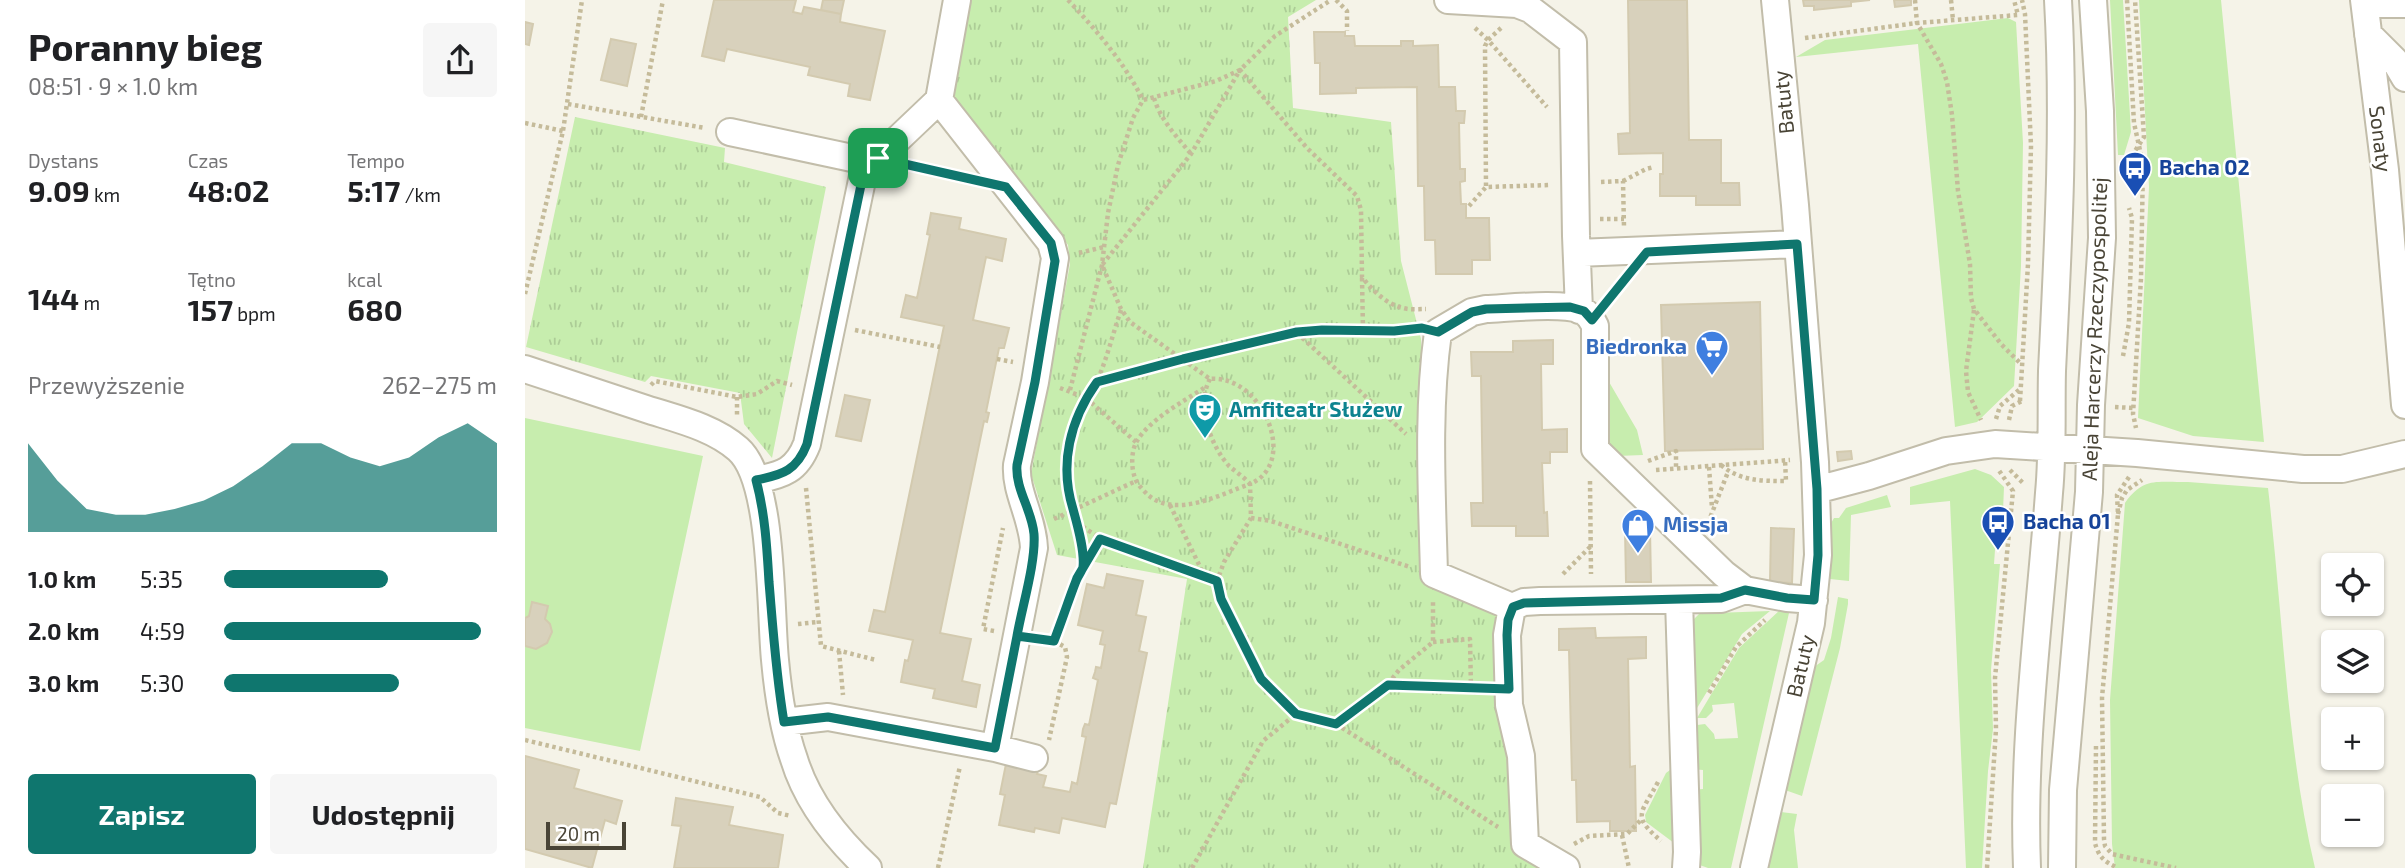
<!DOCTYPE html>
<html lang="pl">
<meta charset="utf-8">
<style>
body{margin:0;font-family:"Exo 2",sans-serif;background:#f6f6f6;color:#202124;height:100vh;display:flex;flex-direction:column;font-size:26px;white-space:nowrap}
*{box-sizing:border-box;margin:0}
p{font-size:23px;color:#757577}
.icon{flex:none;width:38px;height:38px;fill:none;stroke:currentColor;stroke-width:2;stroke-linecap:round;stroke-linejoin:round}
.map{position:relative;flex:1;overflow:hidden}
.side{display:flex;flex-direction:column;background:#fff;width:525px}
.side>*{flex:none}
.buttons{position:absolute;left:1796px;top:553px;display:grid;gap:14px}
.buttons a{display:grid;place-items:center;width:63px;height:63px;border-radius:7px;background:#fff;box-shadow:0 2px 5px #0004;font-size:35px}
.scale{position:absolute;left:21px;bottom:18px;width:80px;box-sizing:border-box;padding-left:7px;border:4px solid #494436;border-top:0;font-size:19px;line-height:24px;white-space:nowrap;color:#494436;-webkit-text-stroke:5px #fff;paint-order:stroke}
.pin{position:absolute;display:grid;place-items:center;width:60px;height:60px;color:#fff;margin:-30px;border-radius:14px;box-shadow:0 4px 10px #0006}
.round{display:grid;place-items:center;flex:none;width:74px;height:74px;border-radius:7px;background:#f6f6f6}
.head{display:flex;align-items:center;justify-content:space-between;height:119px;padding:0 28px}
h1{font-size:38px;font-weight:700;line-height:52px}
.metrics{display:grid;grid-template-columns:repeat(3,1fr);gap:10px;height:119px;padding:7px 28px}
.metrics div{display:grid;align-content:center}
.metrics b{font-size:30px;font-weight:700}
.metrics small{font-size:19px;font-weight:400}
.metrics p{font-size:19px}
.chart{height:196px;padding:14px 28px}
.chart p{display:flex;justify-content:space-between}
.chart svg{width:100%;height:126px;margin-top:7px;fill:#0f766e;opacity:.7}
.action{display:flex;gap:14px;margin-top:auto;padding:14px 28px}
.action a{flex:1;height:80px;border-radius:7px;background:#0f766e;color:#fff;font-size:28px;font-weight:700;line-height:80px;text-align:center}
.action a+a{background:#f6f6f6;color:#202124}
ul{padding:0 28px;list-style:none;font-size:23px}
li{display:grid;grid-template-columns:112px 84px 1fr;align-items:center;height:52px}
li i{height:18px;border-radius:9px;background:#0f766e}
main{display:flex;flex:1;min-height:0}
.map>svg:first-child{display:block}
.green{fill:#c7edae}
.park{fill:url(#park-tufts)}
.building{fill:#d8d1bc;stroke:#d3caaf;stroke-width:2}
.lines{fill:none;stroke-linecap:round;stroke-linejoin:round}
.minor-casing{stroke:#c2bdaa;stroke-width:30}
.path{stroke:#c5bb9a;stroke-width:4.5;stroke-dasharray:3.5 3.5;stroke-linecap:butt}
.minor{stroke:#fff;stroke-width:26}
.route-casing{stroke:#fff;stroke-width:14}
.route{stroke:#0f766e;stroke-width:9}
.labels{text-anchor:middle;stroke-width:5;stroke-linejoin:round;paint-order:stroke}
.street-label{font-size:21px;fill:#494436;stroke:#fff}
.transit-label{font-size:21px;font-weight:bold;fill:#164399;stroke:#fff;text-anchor:start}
.shop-label{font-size:21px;font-weight:bold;fill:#366cbe;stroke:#fff;text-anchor:end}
.culture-label{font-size:21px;font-weight:bold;fill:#0d838f;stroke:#fff;text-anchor:start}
</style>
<main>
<section class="side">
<div class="head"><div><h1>Poranny bieg</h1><p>08:51 · 9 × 1.0 km</p></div><a class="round"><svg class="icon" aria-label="share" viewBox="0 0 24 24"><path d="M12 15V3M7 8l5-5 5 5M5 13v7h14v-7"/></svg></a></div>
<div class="metrics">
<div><p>Dystans</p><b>9.09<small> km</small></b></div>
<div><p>Czas</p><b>48:02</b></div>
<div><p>Tempo</p><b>5:17<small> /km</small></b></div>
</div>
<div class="metrics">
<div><b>144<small> m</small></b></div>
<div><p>Tętno</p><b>157<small> bpm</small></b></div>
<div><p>kcal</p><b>680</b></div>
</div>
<div class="chart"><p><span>Przewyższenie</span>262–275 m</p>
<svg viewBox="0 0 160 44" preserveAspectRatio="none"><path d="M0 44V13L10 26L20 36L30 38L40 38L50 36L60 33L70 28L80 21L90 13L100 13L110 18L120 21L130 18L140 11L150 6L160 13V44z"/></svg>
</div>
<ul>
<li><b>1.0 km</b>5:35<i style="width:60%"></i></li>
<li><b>2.0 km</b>4:59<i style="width:94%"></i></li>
<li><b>3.0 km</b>5:30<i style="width:64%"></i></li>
</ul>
<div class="action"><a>Zapisz</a><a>Udostępnij</a></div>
</section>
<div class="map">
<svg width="1880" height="868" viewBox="0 0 1880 868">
<defs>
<pattern id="park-tufts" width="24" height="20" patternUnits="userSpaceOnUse" patternTransform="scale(1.75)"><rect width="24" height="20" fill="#c7edae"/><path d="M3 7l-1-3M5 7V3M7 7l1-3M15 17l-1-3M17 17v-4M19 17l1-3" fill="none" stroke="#accc96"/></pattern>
</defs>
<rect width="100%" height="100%" fill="#f5f3e8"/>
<path class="green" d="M 1585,0 L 1598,0 L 1606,132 L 1599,155 L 1593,155 Z
M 1614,0 L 1696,0 L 1739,442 L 1668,436 L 1613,418 L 1624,187 Z
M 1483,18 L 1491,22 L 1498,143 L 1496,266 L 1489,386 L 1452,422 L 1430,427 L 1393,44 L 1271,57 L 1300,40 Z
M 1080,375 L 1112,430 L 1118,455 L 1092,456 L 1083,447 Z
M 0,418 L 178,456 L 115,751 L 0,728 Z
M 1450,469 L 1466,475 L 1479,487 L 1477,536 L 1471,536 L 1469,564 L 1475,564 L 1466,670 L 1468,729 L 1463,771 L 1457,868 L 1441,868 L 1425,501 L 1385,505 L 1385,487 Z
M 1663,482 L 1743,488 C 1758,614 1761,745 1790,868 L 1590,868 L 1587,844 L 1585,700 L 1600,503 C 1619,476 1633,483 1663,482 Z
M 1362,495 L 1366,507 L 1326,515 L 1324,581 L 1305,579 L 1302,576 L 1305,525 L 1309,518 L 1314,518 L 1321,508 Z
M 1313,597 L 1323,599 L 1323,604 L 1315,648 L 1277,796 L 1260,790 L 1289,667 L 1299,660 L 1306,638 Z
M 1179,609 L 1190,613 L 1245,611 L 1217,634 L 1166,718 L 1166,622 Z
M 1255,610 L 1264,613 L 1206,868 L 1183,868 L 1169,863 L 1166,790 L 1178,789 L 1178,770 L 1166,769 L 1164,726 L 1180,724 L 1189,734 L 1190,739 L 1213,738 L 1209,703 L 1187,705 L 1188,711 L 1181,718 L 1172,718 L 1214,648 Z
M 1149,767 L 1149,843 L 1121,822 L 1120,815 L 1141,773 Z
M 1256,812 L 1272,814 L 1269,830 L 1273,868 L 1240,868 Z"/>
<path class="park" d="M 440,0 L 791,0 L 763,17 L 768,108 L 866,122 L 876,261 L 896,339 L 906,580 L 986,606 L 995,849 L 1027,868 L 618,868 L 662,579 L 532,555 L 506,474 L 545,264 L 543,245 L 426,95 Z
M 50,117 L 200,148 L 199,162 L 301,187 L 247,458 L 219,424 L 215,393 L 126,376 L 120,382 L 1,347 Z"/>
<path class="building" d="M 189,0 L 271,0 L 268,12 L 277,14 L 279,7 L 316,14 L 315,22 L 360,31 L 345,100 L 323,96 L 325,84 L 283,75 L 285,67 L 202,49 L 199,61 L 177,56 Z
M 298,0 L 319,0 L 316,14 L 296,10 Z
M 1103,0 L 1162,0 L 1164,140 L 1196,140 L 1196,183 L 1214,183 L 1215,205 L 1171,205 L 1171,196 L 1135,196 L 1135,174 L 1138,174 L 1138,153 L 1094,154 L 1093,134 L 1105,133 Z
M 1278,0 L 1345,0 L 1326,2 L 1326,6 L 1289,10 L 1289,6 L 1279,6 Z
M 1369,0 L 1386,0 L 1386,5 L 1370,7 Z
M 0,22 L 8,24 L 4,45 L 0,44 Z
M 789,32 L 820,32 L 820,36 L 829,36 L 830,46 L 876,46 L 876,41 L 888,41 L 888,46 L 913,45 L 914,87 L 930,87 L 931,111 L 940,111 L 939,123 L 934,123 L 935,169 L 940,169 L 940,181 L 935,182 L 936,204 L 941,204 L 941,218 L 964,218 L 965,260 L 947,260 L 947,274 L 911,274 L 910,240 L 900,240 L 899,186 L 893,186 L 892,87 L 831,88 L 831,93 L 795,94 L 795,63 L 790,63 Z
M 86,39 L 111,44 L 102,86 L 76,80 Z
M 406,213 L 436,218 L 434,229 L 481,239 L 477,261 L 461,257 L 448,320 L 484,328 L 479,348 L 474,348 L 461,412 L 464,413 L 462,422 L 459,421 L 415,633 L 446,639 L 437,681 L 455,685 L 451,707 L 408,698 L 410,689 L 376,682 L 380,660 L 383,661 L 388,640 L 344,631 L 349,610 L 360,612 L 419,326 L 376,317 L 381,295 L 392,298 L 405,235 L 402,234 Z
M 1235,302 L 1238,449 L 1140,451 L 1136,305 Z
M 1028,340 L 1028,364 L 1016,364 L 1017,430 L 1042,429 L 1042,452 L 1025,452 L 1025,463 L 1017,463 L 1019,513 L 1022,512 L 1023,536 L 991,536 L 991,526 L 947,526 L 946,503 L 958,503 L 956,376 L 947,376 L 946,352 L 988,352 L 988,341 Z
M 320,395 L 345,400 L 336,441 L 311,436 Z
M 1326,451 L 1327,459 L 1313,461 L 1312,452 Z
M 1246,528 L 1269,529 L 1267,583 L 1245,582 Z
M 1100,529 L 1125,529 L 1126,582 L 1101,582 Z
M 582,574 L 618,581 L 611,615 L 621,617 L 614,651 L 622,653 L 591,804 L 585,803 L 580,827 L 537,818 L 534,833 L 510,828 L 509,832 L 474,825 L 480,795 L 475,794 L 481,764 L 513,770 L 512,774 L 521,776 L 518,787 L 545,792 L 547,782 L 552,784 L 561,737 L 557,736 L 558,729 L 560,724 L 564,725 L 573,680 L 568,678 L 570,672 L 571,667 L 576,668 L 580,645 L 575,644 L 578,631 L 553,625 L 562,584 L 579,588 Z
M 7,602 L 23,606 L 20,619 L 25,624 L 27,632 L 22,643 L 11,649 L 0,646 L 0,618 L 4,616 Z
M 1070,628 L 1071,638 L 1121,637 L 1121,658 L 1103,659 L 1105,767 L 1110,766 L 1111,831 L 1085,831 L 1085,821 L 1052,822 L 1051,780 L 1047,780 L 1044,650 L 1034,650 L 1034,629 Z
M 0,756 L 54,770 L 49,788 L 97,801 L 91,824 L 80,820 L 67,868 L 0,849 Z
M 151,798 L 208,807 L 204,825 L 258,835 L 253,868 L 149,868 L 156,826 L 147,825 Z"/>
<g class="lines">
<defs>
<path id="minor" d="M 432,0 L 414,100 L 526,243 L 530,258 L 510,382 L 492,465 C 490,492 508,518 509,548 L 470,748
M 923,0 L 992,4 L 1005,9 L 1048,42 L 1051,236 L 1054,310
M 1839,0 L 1860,170 L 1880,405
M 1840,4 L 1880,4
M 1843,34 L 1870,61 L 1880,78
M 205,132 L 341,161
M 1052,253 L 1272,244
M 0,369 C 40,382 81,396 121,409 C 152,419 188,427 213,449 C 249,480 245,612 250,660 C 253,693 258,728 269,759 C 282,802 311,838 343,868
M 231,480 C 258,475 272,470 282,444 L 341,161 L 353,158 L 414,100
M 1291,490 L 1344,476 L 1421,451 L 1470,444 L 1612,453 L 1778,469 L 1817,469 L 1880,454
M 1154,600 L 1162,852 L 1161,868
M 987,607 L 909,574 C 907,494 902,411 913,332 L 947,312 L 961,309 C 984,308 1037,302 1056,310 C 1063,313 1067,319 1070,326 L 1070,449 L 1199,574 L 1220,590
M 259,722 L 303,717 L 470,748 L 509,758
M 1041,868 L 1000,844 L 996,756 L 984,705 L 982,635 L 987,607 L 999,602 L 1015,601 L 1196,599 L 1220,590 L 1262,598 L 1289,600
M 1229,868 L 1286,623 L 1293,555 L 1290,462 L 1270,205 L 1250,0
M 1502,868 C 1497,743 1515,617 1524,493 C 1528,452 1526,411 1527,371 C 1533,248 1540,123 1533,0
M 1537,868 L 1538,790 L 1564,492 L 1566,405 L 1577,238 L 1575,111 L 1568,0"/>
</defs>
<use href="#minor" class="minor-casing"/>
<path class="path" d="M 543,0 C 572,31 599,62 618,100
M 811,0 L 822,11 L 822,31
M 1390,0 L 1392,23 L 1416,64 L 1422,82 L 1427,115 L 1433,191 L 1445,264 L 1446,298 L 1449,309 L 1476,344 L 1496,364
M 1426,0 L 1428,20
M 1602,0 L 1609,123 L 1618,164 L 1616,278 L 1608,414 L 1611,428
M 950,28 L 963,40 L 960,46 L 961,187 L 1025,185
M 976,28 L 963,40 L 1022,107
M 1280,38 L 1392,23 L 1493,15 L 1489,0
M 629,98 C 635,119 652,137 666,154
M 43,104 L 180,128
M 116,117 L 138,0
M 0,123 L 38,131
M 1603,162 L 1619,137 L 1610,0
M 383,166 L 443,179
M 1098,181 L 1121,169 L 1129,167
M 1076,182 L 1098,181 L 1099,227
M 944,206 L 961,187
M 1075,219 L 1099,219
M 554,253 L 579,247
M 837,278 L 838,330
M 0,294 L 38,131 L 57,0
M 1083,300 L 1102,277
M 596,310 C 588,333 582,359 572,381 C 567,392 557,402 553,413 C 543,438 534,502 554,523 C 577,546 659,572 692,581
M 1449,310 L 1441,371 L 1443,392 L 1456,420
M 330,330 L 415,347
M 772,333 L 881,434
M 1598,356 L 1604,323 L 1607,218 L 1604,208
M 472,359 L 488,362
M 685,379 C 671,404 685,445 704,466 C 711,472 719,477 725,484 C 775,463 737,374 685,379 L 605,322 L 596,309 L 577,265 L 666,154 L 715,70 L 782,148 L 832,196 L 836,210 L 837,277 C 846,289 862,305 878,308 C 885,310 894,309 901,309
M 572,382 L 658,359 L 772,332 L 797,330 L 890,329
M 126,385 L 130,381 L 212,397 L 232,394 L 252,381 L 267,385
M 535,388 L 561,398 L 611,442
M 679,388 C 659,401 624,420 612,441 C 606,451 606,467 610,478 C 612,484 618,490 623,495 C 651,519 696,494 725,484 L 726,518 L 699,562 L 692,581 L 697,599 L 736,679 L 771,714 L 811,724 L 863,685 L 958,689
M 545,390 L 577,265 L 583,213 L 593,165 L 608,118 L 618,100 L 691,81 L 715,70 L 750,36 L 806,0
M 212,397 L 212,417
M 1495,401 L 1503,264 L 1506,146 L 1500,14 L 1497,0
M 1590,407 L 1608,408
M 1471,419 L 1475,406 L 1495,389
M 1484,420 L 1487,406 L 1497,401
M 1123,461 L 1151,451 L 1151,470
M 1196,465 C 1215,481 1236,481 1261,481 L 1260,460
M 1184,467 L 1187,508
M 1131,470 L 1265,460
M 1485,470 L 1498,483
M 1604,477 L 1592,495 L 1593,514 L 1577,698 L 1579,839 L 1580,846 L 1587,854 L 1651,868
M 1065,481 L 1066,574
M 281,488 L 296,646 L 351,660
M 645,505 L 680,577
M 1593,514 L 1597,498 L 1602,490 L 1617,480
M 726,518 L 746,521 L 885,567
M 529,519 L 611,481
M 552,522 L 558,568
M 1183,523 L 1203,472
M 1038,574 L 1066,546
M 273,624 L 293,622
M 469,631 L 458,629 L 478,528
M 515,639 L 529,641 L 540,647 L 542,657 L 524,740
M 529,641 L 552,578 L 575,539
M 908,642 L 945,639 L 946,689
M 314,651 L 318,695
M 863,684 L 874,670 L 908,642 L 908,600
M 1184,693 L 1211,647 L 1240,620
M 811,724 L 973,827
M 0,740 L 235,797 L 253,813 L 266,816
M 1571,746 L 1570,843 C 1574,858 1580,862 1593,868
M 1133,782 C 1116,814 1106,815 1136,841
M 1097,835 L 1104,868
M 1049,844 L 1064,836 L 1102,834 L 1116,820
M 413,868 L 435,766
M 667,868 L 738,741 L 771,714
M 1462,868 L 1471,729 L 1470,678 L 1488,491 L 1473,469"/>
<use href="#minor" class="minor"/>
</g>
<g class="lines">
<defs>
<path id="route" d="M 353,158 L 341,161 L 282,444 C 272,470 258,475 231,480 C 240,513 242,548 244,582 C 248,629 251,675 259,722 L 303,717 L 470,748 L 492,636 L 529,641 L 552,578 L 575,539 L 692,581 L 696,599 L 736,679 L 771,714 L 811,724 L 863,685 L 984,689 L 982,635 L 983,620 L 988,607 L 999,603 L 1196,598 L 1220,590 L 1262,598 L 1289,600 L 1293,555 L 1292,489 L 1272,244 L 1122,252 L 1067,320 L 1059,311 L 1045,307 L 961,309 L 947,312 L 913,332 L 897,328 L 869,331 L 797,330 L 772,332 L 658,359 L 572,382 C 545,420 534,464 548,509 C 552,524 560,550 558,567 C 557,571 553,576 551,581 C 543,601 537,621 529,641 L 492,636 C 497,607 511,562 509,534 C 507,510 490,489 492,465 L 510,382 L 530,261 L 526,243 L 481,187 L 353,158"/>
</defs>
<use href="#route" class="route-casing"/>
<use href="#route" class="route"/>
</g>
<defs>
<symbol id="bus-pin" viewBox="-11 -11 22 30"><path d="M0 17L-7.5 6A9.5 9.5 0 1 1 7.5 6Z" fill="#1a4fb4" stroke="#fff"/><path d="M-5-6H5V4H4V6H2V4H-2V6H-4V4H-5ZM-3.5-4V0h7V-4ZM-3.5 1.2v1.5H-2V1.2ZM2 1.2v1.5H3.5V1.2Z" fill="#fff"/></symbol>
<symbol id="supermarket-pin" viewBox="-11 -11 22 30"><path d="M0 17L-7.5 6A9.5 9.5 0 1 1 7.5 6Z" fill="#3f7fe0" stroke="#fff"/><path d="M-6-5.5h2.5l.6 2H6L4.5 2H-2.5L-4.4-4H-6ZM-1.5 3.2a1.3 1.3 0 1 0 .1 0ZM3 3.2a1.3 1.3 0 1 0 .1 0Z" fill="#fff"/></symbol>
<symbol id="theatre-pin" viewBox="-11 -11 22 30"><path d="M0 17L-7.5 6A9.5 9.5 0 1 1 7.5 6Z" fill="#0f9aa8" stroke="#fff"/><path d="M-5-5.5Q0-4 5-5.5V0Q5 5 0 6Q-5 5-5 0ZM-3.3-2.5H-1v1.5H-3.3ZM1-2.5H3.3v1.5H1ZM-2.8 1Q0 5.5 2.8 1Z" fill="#fff"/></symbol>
<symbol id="shop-pin" viewBox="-11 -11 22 30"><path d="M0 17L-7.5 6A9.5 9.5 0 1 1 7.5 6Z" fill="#3f7fe0" stroke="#fff"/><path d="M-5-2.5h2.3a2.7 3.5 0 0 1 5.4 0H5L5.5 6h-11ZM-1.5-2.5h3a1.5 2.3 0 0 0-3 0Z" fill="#fff"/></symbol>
</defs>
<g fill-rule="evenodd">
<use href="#bus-pin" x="1591" y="149" width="38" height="52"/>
<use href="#supermarket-pin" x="1168" y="328" width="38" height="52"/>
<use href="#theatre-pin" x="661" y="391" width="38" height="52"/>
<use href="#bus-pin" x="1454" y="503" width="38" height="52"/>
<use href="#shop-pin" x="1094" y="506" width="38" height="52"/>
</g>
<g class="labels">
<g class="street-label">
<text transform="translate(1259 102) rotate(-96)" y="7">Batuty</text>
<text transform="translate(1855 139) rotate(83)" y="7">Sonaty</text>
<text transform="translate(1570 329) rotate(-88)" y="7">Aleja Harcerzy Rzeczypospolitej</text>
<text transform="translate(1276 666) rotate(-77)" y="7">Batuty</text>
</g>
<g class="transit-label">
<text x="1634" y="175">Bacha 02</text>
<text x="1498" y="529">Bacha 01</text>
</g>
<g class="shop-label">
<text x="1162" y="354">Biedronka</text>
<text x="1138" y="532" text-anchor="start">Missja</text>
</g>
<g class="culture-label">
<text x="704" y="417">Amfiteatr Służew</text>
</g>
</g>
</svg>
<div class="buttons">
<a><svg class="icon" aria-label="locate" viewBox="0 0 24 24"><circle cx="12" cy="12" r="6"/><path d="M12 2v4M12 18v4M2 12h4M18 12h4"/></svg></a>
<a><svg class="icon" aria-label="layers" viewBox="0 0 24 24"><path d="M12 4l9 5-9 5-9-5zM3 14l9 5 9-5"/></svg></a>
<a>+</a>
<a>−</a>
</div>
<div class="scale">20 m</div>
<div class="pin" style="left:353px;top:158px;background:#1e9e55"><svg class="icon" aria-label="arrive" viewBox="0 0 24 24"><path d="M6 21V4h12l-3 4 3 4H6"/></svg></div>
</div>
</main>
